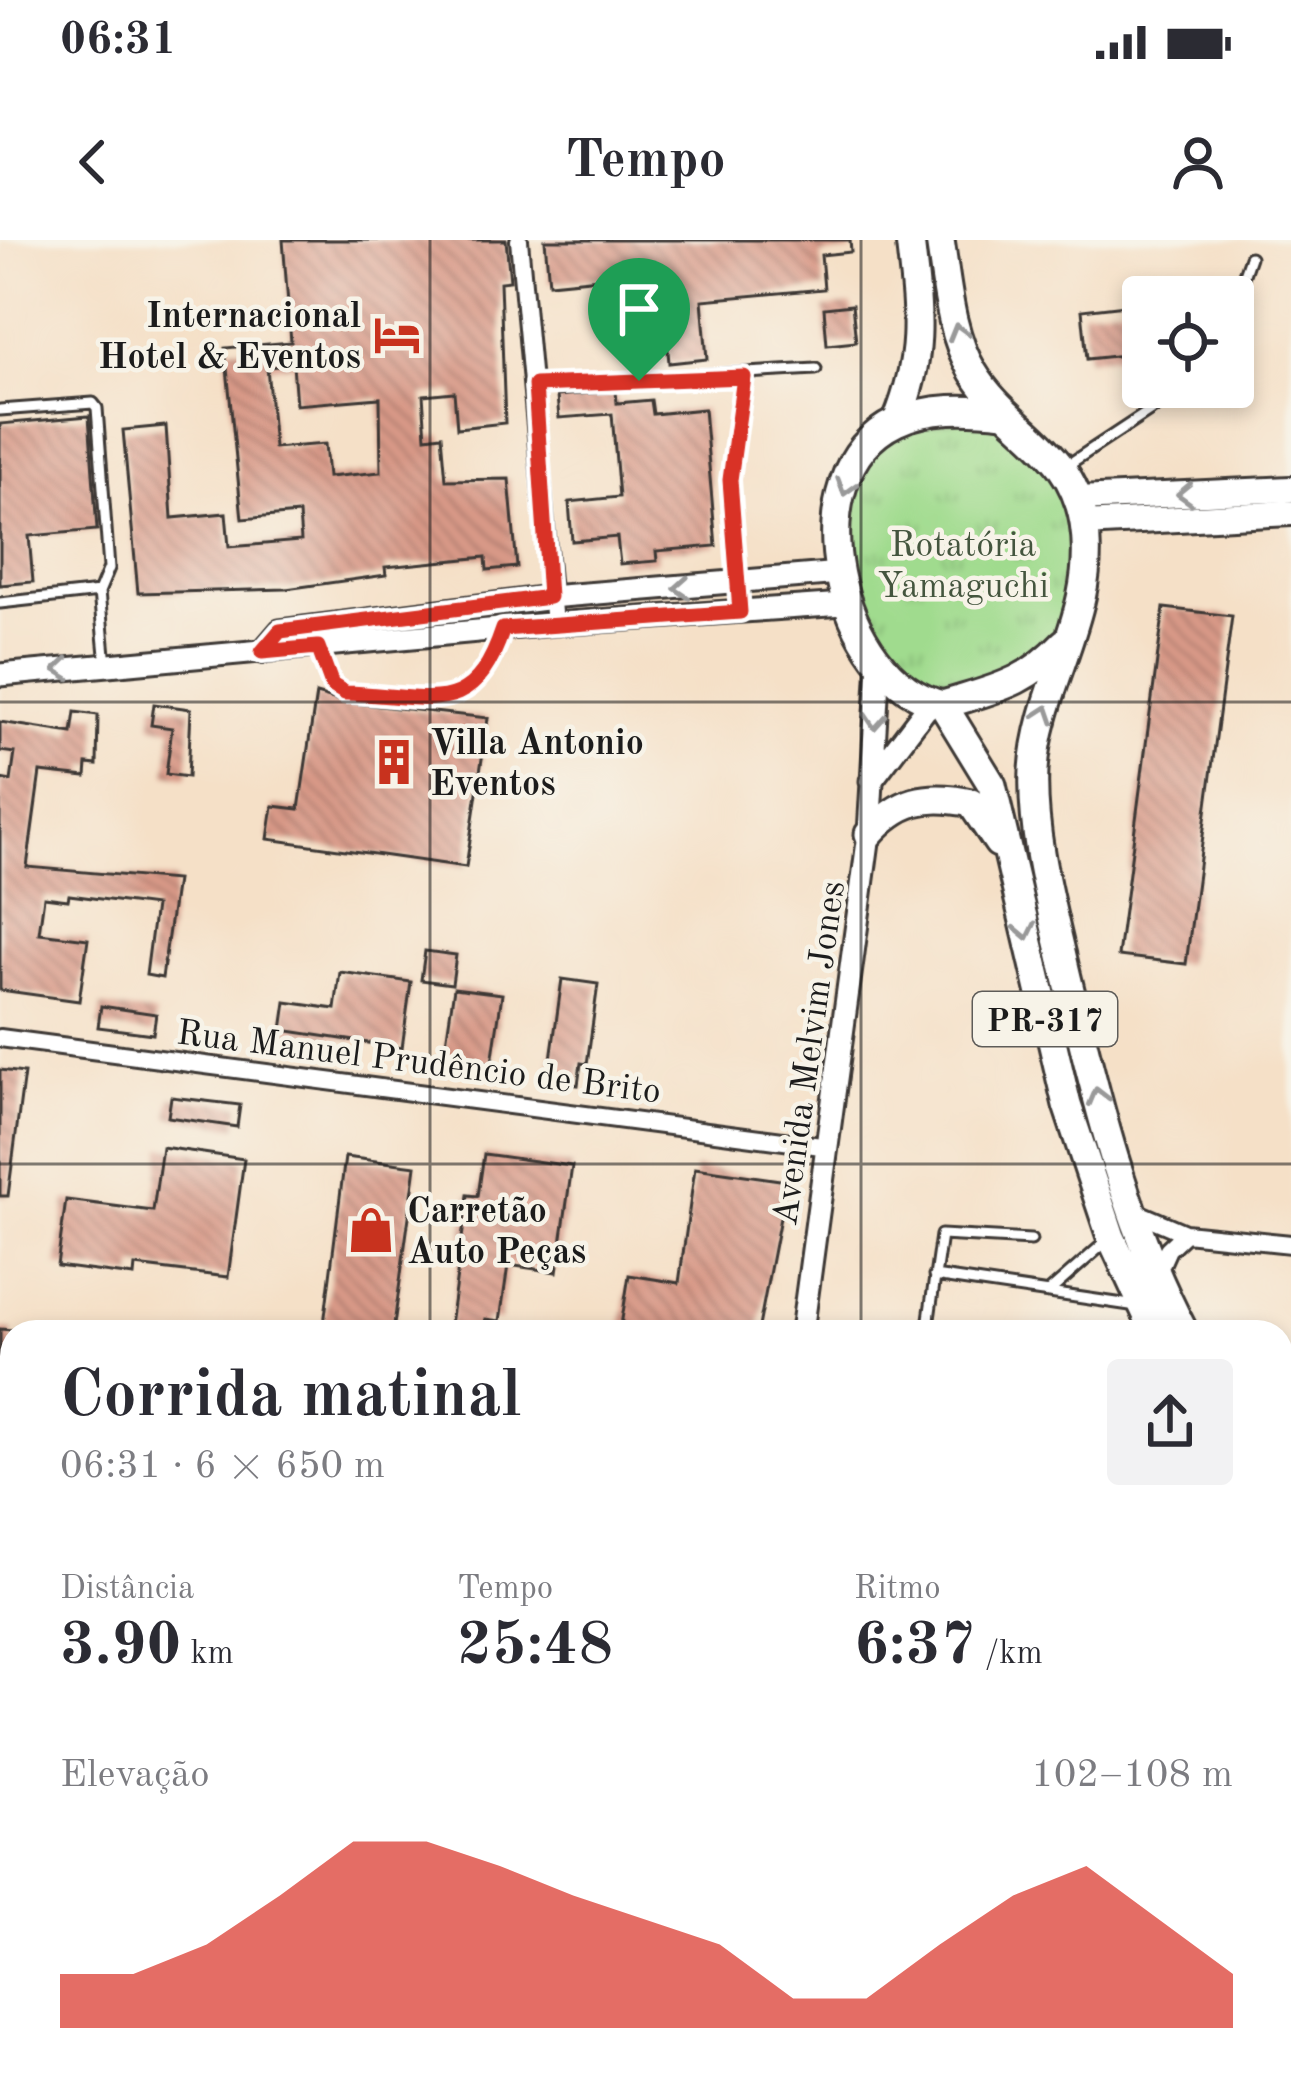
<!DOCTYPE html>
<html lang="pt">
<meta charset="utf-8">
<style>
body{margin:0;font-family:"Old Standard TT",serif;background:#f2f2f3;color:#2b2b33;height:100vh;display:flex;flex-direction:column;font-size:45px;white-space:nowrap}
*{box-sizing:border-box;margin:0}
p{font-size:39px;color:#7c7c81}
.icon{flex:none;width:66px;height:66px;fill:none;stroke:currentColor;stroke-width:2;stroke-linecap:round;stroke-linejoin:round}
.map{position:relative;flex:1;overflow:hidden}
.sheet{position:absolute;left:0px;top:1080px;width:1293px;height:771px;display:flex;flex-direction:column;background:#fff;border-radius:36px 36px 0 0;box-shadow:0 6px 18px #0003}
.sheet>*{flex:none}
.controls{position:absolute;left:1122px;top:36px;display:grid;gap:24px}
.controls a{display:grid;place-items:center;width:132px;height:132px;border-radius:12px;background:#fff;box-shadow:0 6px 18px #0003;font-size:60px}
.pin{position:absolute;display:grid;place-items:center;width:102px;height:102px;color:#fff;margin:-123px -51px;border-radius:50% 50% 50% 0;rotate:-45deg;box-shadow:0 0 12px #0007}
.pin .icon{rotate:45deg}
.round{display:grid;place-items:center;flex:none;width:126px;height:126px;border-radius:12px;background:#f2f2f3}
.head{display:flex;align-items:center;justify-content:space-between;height:204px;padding:0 60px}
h1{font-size:66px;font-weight:800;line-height:90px}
.figures{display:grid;grid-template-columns:repeat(3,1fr);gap:18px;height:204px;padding:12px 60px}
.figures div{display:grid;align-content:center}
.figures b{font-size:60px;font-weight:800}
.figures small{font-size:33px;font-weight:400}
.figures p{font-size:33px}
.chart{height:336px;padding:24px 60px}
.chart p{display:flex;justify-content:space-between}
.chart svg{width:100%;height:216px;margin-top:12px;fill:#d93025;opacity:.7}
.status{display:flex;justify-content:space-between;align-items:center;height:84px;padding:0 60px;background:#fff;direction:ltr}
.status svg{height:33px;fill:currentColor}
header{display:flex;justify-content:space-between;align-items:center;height:156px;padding:0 60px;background:#fff;font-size:54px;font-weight:800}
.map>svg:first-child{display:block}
.park{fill:url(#park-tufts);stroke:#5e7c55;stroke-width:3}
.building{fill:url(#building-back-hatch);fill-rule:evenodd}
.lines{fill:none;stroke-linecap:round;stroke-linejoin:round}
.service-casing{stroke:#3d3936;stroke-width:15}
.minor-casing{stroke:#3d3936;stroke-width:22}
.tertiary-casing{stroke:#3d3936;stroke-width:27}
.secondary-casing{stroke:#3d3936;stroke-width:30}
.trunk-casing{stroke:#3d3936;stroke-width:33}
.service{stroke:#fff;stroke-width:9}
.minor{stroke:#fff;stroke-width:16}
.tertiary{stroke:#fff;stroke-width:21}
.secondary{stroke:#fff;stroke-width:24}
.trunk{stroke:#fff;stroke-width:27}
.oneway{stroke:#999}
.route-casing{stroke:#fff;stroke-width:24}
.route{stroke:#d93025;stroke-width:15}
.grid{fill:none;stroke:#1c1c1c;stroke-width:3;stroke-opacity:0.55}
.labels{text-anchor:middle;stroke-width:9;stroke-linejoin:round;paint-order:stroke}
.shield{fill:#f7f3e8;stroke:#5e5c59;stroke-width:3}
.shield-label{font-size:33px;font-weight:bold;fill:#1c1c1c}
.poi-label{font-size:36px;font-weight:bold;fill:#1c1c1c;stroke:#f7f3e8;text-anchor:start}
.park-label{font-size:36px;fill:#44553e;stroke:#f7f3e8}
.street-label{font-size:36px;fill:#1c1c1c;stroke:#f7f3e8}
</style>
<div class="status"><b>06:31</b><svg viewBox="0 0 49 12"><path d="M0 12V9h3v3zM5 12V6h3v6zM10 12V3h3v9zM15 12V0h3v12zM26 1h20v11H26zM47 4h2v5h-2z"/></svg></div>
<header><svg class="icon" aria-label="back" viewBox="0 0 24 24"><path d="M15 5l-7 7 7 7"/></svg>Tempo<svg class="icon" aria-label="person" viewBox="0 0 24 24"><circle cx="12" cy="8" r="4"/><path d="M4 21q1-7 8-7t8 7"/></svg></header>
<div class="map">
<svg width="1291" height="1849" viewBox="0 0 1291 1849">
<defs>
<pattern id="park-tufts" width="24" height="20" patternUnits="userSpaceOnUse" patternTransform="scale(3)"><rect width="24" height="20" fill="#a0db8e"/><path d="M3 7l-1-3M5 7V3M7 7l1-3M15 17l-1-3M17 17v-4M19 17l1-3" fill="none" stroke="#89bb7a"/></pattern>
<pattern id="building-back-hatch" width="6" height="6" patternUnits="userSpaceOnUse" patternTransform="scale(3)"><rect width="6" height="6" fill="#d89987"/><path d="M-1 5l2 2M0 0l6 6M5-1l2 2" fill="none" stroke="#ae7c6e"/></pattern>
</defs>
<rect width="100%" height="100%" fill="#f7f3e8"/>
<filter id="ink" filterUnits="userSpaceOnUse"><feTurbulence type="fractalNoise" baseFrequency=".00833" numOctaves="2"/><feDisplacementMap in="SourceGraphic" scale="24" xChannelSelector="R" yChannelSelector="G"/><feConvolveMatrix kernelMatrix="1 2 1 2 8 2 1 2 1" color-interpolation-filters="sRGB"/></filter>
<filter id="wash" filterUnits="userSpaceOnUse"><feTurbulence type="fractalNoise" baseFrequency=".004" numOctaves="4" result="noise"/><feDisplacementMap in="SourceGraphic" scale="48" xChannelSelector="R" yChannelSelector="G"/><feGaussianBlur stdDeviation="2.7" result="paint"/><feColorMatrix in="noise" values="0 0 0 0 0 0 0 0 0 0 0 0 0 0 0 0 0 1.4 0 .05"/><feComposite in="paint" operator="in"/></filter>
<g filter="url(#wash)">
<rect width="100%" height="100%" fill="#f5e0c7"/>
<path class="park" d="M 1005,172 L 1079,259 L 1073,394 L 967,458 L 903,447 L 840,333 L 857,217 L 878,193 Z"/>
<g id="blocks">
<path class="building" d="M 283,0 L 506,0 L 510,41 L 500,42 L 505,183 L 457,188 L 454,152 L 423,155 L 426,197 L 442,195 L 446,240 L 509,239 L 517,327 L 487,330 L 486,317 L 385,327 L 386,335 L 286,349 L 138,353 L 123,190 L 166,186 L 172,278 L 226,273 L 229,307 L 301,301 L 299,274 L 242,279 L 225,108 L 291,102 ZM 293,125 L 296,165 L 380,158 L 381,232 L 328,237 L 325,204 L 274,208 L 267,127 Z
M 545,0 L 850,0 L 851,12 L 821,15 L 824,49 L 702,60 L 707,119 L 669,123 L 664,64 L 652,65 L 650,33 L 549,43 Z
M 1143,63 L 1143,113 L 1087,119 L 1082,70 Z
M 852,65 L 856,102 L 827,105 L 824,68 Z
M 616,151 L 617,163 L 651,160 L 653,174 L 704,169 L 716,306 L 656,311 L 657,321 L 620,324 L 617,297 L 572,301 L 569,262 L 619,257 L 612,174 L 559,178 L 557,156 Z
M 89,176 L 97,290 L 29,296 L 33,342 L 0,345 L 0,184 Z
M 1164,368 L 1232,376 L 1186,724 L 1118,716 Z
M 316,454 L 344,462 L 488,478 L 466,627 L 268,599 L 273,566 L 299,569 Z
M 154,464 L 191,469 L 188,537 L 166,534 L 172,488 L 151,485 Z
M 75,472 L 98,475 L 97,525 L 87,524 L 86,537 L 40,532 L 27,627 L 176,640 L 162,738 L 146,735 L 155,666 L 69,655 L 68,660 L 44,657 L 39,693 L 88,699 L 79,761 L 0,750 L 0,550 L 1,539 L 11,541 L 15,513 L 0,511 L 0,482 L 72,493 Z
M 425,711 L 456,715 L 452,744 L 421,740 Z
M 340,732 L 411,742 L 402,808 L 282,790 L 286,762 L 335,769 Z
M 562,739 L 598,744 L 587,824 L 581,823 L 578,845 L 548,841 Z
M 454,748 L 502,754 L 492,823 L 444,816 Z
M 101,766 L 156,774 L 153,794 L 98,787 Z
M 0,830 L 24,833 L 8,956 L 0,956 Z
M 171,857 L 240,865 L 237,887 L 168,877 Z
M 162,907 L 244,919 L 228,1037 L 135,1026 L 134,1036 L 57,1026 L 66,960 L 153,971 Z
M 484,914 L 572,926 L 557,1032 L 508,1025 L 500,1081 L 485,1079 L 484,1092 L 449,1092 L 468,955 L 478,956 Z
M 345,917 L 416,926 L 393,1092 L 323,1092 Z
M 695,928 L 787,941 L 758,1092 L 620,1092 L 629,1035 L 679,1043 Z
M 0,1089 L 12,1090 L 12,1227 L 0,1225 Z
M 0,1296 L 12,1297 L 12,1431 L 0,1429 Z"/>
</g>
</g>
<g filter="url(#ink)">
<use href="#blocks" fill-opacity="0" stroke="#3d3936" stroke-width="3"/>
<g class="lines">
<defs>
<path id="service" d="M 1233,66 L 1250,17
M 535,145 L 816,129
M 0,170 L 93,163 L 97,168 L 109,328 L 99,352 L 106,425
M 1063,228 L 1186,147
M 0,363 L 99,352
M 739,370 L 730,240 L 744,137
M 318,407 L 331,445 L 345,453 C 427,455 472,483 502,391
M 934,1036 L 1137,1066
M 1050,1051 L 1109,999
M 945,1092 L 928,1086 L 941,995 L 1031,1000
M 1281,1461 L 1291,1452
M 0,1467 L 12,1469
M 694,1843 L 733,1849"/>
<path id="minor" d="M 519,0 L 554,384
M 0,798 L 829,907
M 1129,969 L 1185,993 L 1291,1004
M 1156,1036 L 1168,1009 L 1185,993
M 0,1270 L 12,1271"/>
<path id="tertiary" d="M 262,412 L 280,391 L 549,357 L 840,333
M 0,435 L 554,384 L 844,364
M 871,541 L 931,462
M 802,1092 L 869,594 L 879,421
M 694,1849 L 695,1839"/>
<path id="secondary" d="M 1079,259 L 1291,249
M 1084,284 L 1291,273"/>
<path id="trunk" d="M 940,0 C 947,44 950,94 973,132 C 1008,191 1071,205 1084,283 C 1099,372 1039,444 1034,530 C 1031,595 1051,666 1065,729 C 1095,854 1124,978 1184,1092
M 897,181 C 925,112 918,72 910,0
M 943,465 L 992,545 L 1067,865 L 1111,997 L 1155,1092
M 943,465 C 837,441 789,233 896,182 C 930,166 969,168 1005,172
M 943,465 C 997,448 1024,445 1064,403
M 869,594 C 899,560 927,553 971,563 L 998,603
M 1281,1260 L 1291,1276
M 1281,1314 L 1291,1328"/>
</defs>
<use href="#service" class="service-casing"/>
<use href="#minor" class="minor-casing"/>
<use href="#tertiary" class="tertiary-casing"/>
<use href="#secondary" class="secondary-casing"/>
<use href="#trunk" class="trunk-casing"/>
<use href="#service" class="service"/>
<use href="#minor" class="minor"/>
<use href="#tertiary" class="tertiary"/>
<use href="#secondary" class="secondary"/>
<use href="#trunk" class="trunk"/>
</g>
<defs><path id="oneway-chevron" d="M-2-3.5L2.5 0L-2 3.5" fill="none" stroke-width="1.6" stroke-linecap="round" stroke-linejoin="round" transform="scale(3)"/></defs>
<g class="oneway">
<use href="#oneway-chevron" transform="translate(958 92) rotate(-106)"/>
<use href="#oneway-chevron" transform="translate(846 247) rotate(107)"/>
<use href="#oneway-chevron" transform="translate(1185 254) rotate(178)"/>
<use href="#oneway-chevron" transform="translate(682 348) rotate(176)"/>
<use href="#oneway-chevron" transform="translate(62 429) rotate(174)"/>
<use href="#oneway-chevron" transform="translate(1045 474) rotate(-71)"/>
<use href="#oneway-chevron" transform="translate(875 481) rotate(94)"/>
<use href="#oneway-chevron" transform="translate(1026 691) rotate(78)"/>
<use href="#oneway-chevron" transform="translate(1098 856) rotate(-105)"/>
</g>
</g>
<g class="lines" filter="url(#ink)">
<defs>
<path id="route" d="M 744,137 L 730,240 L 740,372 L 503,389 C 472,483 430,455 345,453 L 332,445 L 318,407 L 262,412 L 280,391 L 549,357 L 535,145 Z"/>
</defs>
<use href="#route" class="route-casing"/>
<use href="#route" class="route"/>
</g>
<path class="grid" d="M 430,0 L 430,1092M 861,0 L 861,1092M 0,462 L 1291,462M 0,924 L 1291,924M 0,1387 L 12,1387M 1281,1387 L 1291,1387M 430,1839 L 430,1849M 861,1839 L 861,1849"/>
<defs>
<symbol id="hotel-bare" viewBox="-9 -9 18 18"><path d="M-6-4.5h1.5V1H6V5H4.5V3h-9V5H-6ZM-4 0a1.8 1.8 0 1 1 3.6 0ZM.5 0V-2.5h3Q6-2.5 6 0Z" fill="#c8321e" stroke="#f7f3e8" stroke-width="2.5" paint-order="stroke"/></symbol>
<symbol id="building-bare" viewBox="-9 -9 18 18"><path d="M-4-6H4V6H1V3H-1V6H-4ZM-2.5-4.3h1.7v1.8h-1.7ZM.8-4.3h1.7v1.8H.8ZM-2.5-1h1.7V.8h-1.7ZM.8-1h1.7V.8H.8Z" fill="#c8321e" stroke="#f7f3e8" stroke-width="2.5" paint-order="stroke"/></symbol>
<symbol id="shop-bare" viewBox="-9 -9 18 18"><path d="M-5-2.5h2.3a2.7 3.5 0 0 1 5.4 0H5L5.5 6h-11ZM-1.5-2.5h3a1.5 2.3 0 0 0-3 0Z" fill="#c8321e" stroke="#f7f3e8" stroke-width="2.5" paint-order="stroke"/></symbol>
</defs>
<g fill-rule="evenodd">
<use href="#hotel-bare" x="364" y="62" width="66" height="66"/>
<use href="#building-bare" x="361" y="489" width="66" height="66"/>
<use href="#shop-bare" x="338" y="957" width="66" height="66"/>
</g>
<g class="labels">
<rect class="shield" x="973" y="752" width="144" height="54" rx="9"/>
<g class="shield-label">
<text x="1045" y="791">PR-317</text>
</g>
<g class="poi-label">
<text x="361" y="87" text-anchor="end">Internacional<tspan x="361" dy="41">Hotel &amp; Eventos</tspan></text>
<text x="430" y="514">Villa Antonio<tspan x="430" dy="41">Eventos</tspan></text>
<text x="407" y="982">Carretão<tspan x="407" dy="41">Auto Peças</tspan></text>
</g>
<g class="park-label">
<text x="963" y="316">Rotatória<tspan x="963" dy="41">Yamaguchi</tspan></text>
</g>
<g class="street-label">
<text transform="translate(807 813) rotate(-82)" y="13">Avenida Melvim Jones</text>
<text transform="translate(419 820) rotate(7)" y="13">Rua Manuel Prudêncio de Brito</text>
</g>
</g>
</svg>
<div class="controls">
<a><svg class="icon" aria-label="locate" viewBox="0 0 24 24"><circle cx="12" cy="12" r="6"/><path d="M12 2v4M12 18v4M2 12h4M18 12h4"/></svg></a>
</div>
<div class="pin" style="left:639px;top:141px;background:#1e9e55"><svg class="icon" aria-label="arrive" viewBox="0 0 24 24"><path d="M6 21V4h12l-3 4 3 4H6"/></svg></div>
<section class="sheet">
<div class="head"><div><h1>Corrida matinal</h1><p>06:31 · 6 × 650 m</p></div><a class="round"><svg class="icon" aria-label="share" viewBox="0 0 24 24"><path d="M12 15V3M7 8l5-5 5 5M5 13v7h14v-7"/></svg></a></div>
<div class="figures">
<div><p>Distância</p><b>3.90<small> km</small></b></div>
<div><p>Tempo</p><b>25:48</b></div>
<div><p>Ritmo</p><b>6:37<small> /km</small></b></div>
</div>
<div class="chart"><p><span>Elevação</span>102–108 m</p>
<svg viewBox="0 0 160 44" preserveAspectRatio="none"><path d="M0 44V33L10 33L20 27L30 17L40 6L50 6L60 11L70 17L80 22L90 27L100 38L110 38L120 27L130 17L140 11L150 22L160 33V44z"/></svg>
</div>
</section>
</div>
